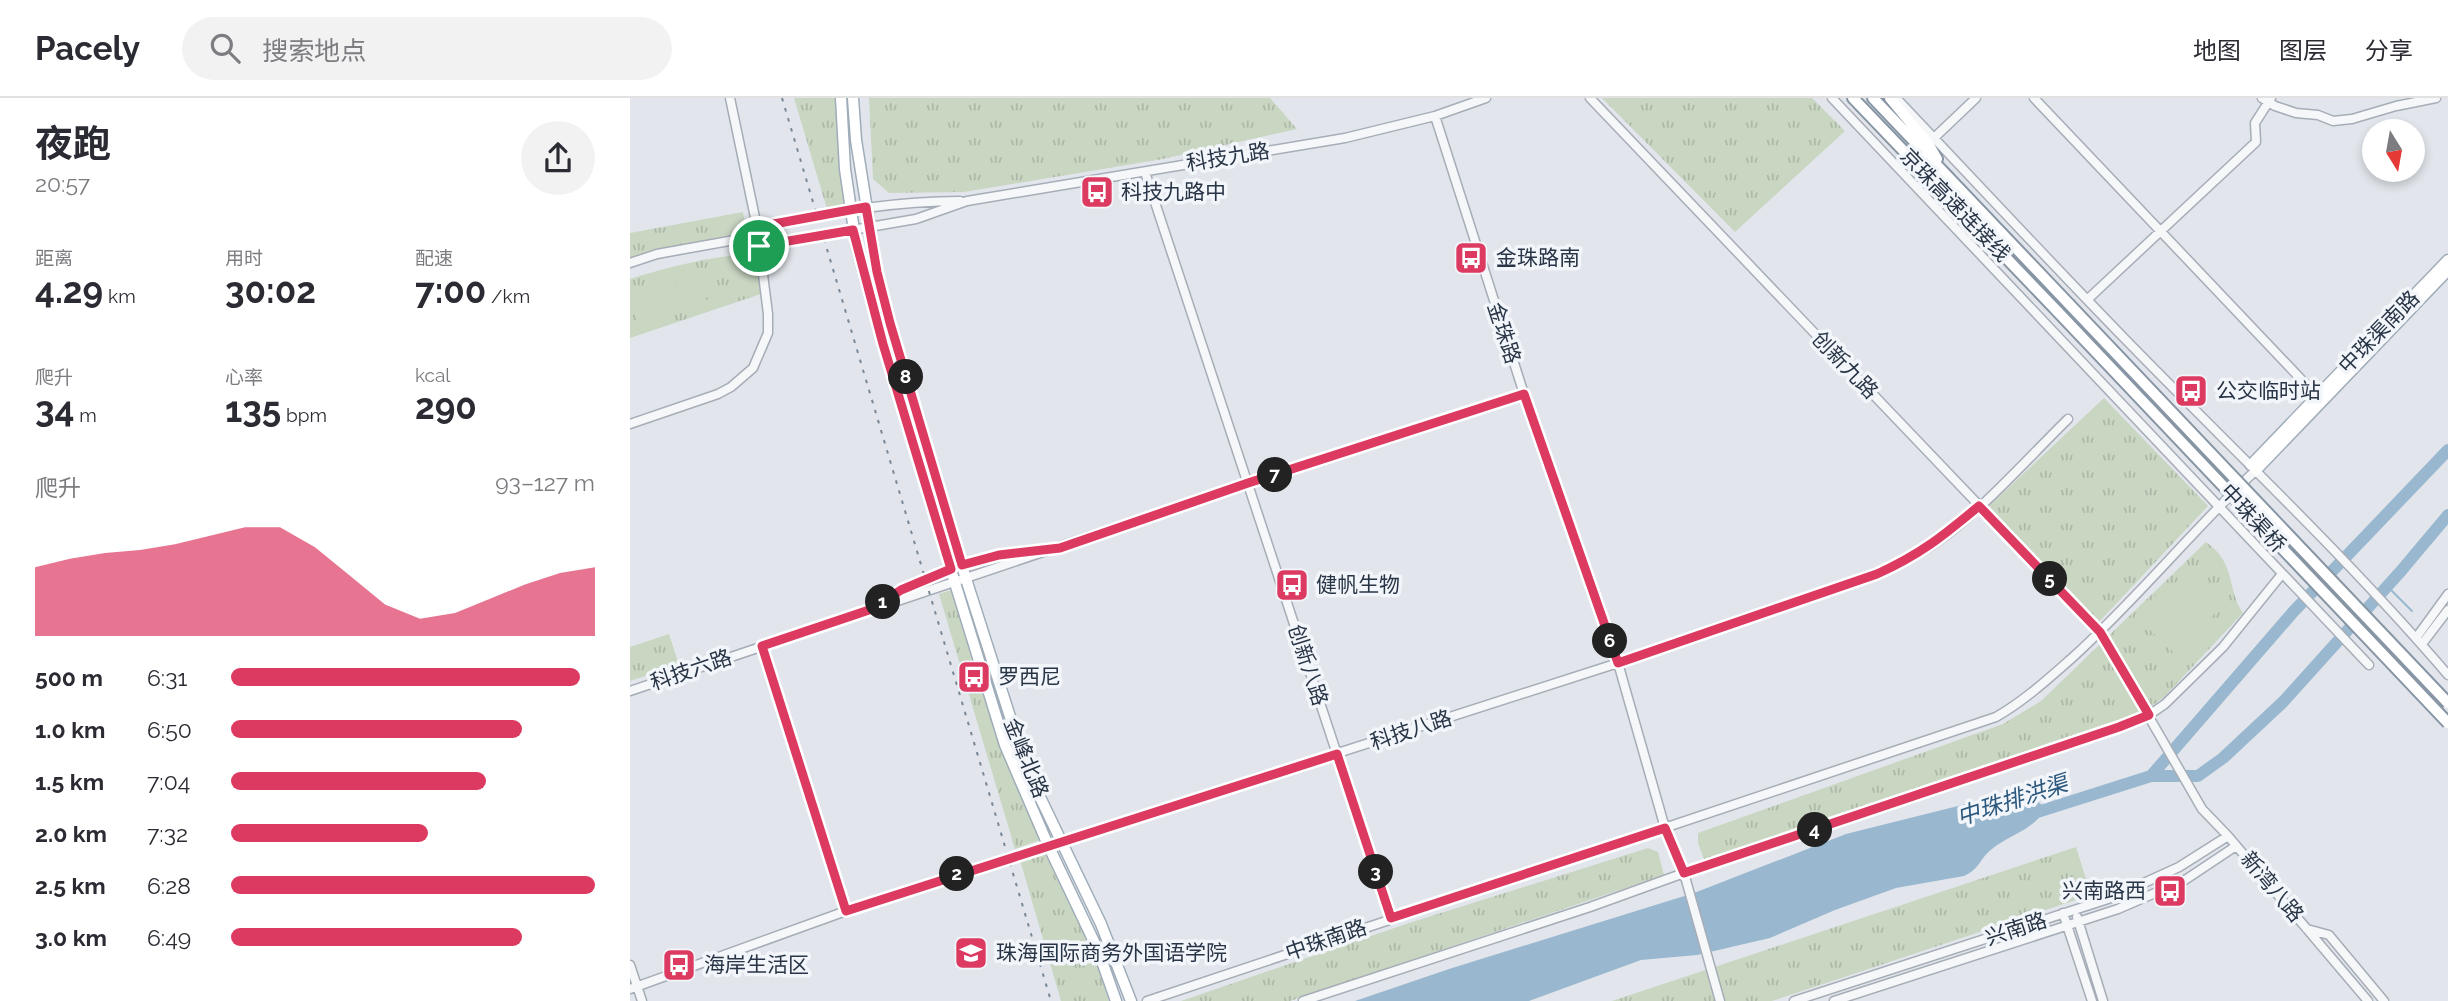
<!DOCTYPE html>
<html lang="zh">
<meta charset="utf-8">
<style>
body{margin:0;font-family:Raleway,"Noto Sans SC",sans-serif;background:#f2f2f3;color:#2b2b33;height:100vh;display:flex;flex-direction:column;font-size:26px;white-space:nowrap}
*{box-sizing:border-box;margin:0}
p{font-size:23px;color:#7c7c81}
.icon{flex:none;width:38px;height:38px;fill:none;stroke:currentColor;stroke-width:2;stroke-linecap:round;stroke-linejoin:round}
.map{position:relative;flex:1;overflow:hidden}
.details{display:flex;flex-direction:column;background:#fff;width:630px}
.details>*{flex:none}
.needle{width:46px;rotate:169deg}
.controls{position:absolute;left:1732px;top:21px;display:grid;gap:14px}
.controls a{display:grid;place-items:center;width:63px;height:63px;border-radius:50%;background:#fff;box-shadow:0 4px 10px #0003;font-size:35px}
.pin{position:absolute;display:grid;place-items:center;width:60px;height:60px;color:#fff;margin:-30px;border:4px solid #fff;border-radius:50%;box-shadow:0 2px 7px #0007}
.km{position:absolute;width:35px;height:35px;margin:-18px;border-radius:50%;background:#222;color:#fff;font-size:19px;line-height:35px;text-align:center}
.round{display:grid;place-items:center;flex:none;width:74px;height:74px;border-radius:37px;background:#f2f2f3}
.summary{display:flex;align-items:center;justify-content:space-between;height:119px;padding:0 35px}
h1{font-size:38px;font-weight:700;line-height:52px}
.figures{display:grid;grid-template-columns:repeat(3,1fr);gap:10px;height:119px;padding:7px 35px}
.figures div{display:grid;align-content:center}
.figures b{font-size:35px;font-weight:700}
.figures small{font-size:19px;font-weight:400}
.figures p{font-size:19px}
.chart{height:196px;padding:14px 35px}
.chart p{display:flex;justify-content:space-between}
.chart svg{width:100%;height:126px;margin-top:7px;fill:#dd3a62;opacity:.7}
ul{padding:0 35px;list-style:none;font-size:23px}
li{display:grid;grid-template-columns:112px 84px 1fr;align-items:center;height:52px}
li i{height:18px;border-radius:9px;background:#dd3a62}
header{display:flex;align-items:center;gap:42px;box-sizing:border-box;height:98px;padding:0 35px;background:#fff;border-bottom:2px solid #e1e1e2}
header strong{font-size:33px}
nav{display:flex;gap:38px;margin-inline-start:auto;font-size:24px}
.search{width:490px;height:63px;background:#f2f2f3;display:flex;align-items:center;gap:18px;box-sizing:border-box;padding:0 24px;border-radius:38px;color:#7c7c81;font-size:26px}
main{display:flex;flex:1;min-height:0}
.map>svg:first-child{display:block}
.grass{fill:url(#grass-tufts)}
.garden{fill:#c9d6c2}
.water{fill:#99b8cf}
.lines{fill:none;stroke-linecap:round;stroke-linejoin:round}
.stream{stroke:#99b8cf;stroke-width:2}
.river{stroke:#99b8cf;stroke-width:12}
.minor-casing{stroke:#a6adb7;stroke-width:11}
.major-casing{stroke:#9facb9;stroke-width:13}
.highway-casing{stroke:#8795a4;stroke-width:14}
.minor{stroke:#f5f7f9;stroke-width:8}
.major{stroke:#fff;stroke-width:10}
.highway{stroke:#fff;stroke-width:10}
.rail{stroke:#798797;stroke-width:2;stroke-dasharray:3.5 7;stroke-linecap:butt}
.highway-bridge-casing{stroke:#8795a4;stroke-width:14;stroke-linecap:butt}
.highway-bridge{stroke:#fff;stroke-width:10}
.route-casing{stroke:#fff;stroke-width:14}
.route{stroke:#dd3a62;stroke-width:9}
.labels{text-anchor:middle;stroke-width:7;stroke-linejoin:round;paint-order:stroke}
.street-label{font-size:21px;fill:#283546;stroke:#f2f5f9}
.poi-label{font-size:21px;fill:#283546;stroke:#f2f5f9;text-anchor:start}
.water-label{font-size:23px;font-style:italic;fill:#2d597e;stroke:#f2f5f9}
</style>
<header>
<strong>Pacely</strong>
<div class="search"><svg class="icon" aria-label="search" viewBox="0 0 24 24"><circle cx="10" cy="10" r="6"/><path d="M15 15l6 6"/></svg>搜索地点</div>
<nav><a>地图</a><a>图层</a><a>分享</a></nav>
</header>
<main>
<section class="details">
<div class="summary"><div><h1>夜跑</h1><p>20:57</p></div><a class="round"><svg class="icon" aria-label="share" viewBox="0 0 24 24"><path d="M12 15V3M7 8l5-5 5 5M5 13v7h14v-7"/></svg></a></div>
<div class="figures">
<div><p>距离</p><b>4.29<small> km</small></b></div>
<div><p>用时</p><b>30:02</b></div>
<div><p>配速</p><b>7:00<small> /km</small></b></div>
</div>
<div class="figures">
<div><p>爬升</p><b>34<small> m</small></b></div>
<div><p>心率</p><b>135<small> bpm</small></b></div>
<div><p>kcal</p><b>290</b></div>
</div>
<div class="chart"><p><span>爬升</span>93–127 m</p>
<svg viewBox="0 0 160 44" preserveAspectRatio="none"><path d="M0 44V20L10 17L20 15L30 14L40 12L50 9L60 6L70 6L80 13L90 23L100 33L110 38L120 36L130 31L140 26L150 22L160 20V44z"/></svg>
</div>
<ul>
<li><b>500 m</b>6:31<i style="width:96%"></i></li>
<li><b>1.0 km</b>6:50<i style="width:80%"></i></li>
<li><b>1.5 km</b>7:04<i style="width:70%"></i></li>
<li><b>2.0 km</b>7:32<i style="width:54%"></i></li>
<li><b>2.5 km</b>6:28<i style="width:100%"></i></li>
<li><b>3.0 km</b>6:49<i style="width:80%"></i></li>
</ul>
</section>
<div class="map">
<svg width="1818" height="903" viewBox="0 0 1818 903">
<defs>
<pattern id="grass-tufts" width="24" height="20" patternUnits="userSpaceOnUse" patternTransform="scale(1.75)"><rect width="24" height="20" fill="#c9d6c2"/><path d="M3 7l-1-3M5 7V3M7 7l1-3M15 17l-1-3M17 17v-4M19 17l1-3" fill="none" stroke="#adb8a8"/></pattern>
</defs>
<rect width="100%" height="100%" fill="#e2e6ec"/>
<path class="grass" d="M 164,0 L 205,0 L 216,108 L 197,111 Z
M 239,0 L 640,0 L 667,31 L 533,61 L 334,94 L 259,95 L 243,81 Z
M 972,0 L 1182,0 L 1215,33 L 1105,134 Z
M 113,114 L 117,135 L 25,152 L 0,161 L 0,135 Z
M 118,156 L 125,158 L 131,196 L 0,240 L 0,181 C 39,169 77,159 118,156 Z
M 1474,300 L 1578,408 L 1469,524 L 1359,408 Z
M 1576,444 C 1607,466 1596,490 1613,515 L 1534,599 L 1516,612 L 1475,631 L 1075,764 L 1068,745 L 1068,735 L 1373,626 L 1411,603 Z
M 321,492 L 369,647 L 410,742 L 385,751 L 309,496 Z
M 39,536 L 49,567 L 0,583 L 0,549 Z
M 1446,749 L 1461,797 L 1142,903 L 982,903 Z
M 1018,750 L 1028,754 L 1034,777 L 660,903 L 551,903 L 779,825 Z
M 415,755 L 464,857 L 479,903 L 431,903 L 390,762 Z"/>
<path class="garden" d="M 66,173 L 78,206 L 55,213 L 44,180 Z
M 41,181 L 52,214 L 30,222 L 19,189 Z
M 14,188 L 26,223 L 9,228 L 0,202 L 0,192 Z
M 1553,476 L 1575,496 L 1565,508 L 1543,487 Z
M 1533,490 L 1581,534 L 1553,563 L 1506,519 Z
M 1578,501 L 1589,511 L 1578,522 L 1567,512 Z"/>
<path class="water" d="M 1378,699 C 1396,699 1404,696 1415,711 C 1404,732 1379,737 1362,751 C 1349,761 1351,770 1334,778 L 1266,790 L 1205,812 L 1140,840 L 1067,857 L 1011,862 L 899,903 L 725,903 L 819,871 L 1064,795 L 1216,736 L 1344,704 Z"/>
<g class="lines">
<path class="stream" d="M 1757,488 L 1782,513"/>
<path class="river" d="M 1521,678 L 1568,678 L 1593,660 L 1653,604 L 1771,473 L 1818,417
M 1401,716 L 1521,678 L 1664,513 L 1818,352"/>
<defs>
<path id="minor" d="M 960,0 L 1470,534 L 1572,711 L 1598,738 L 1738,903
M 1202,0 L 1739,567
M 1266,0 C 1343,81 1418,162 1496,242 C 1604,353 1717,459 1818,577
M 1404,0 L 1687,298
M 1632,0 L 1645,8 L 1666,15 L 1688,17 L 1703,23 L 1722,21 L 1766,8 L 1806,0
M 805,18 L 894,296 L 988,565 L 1035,730 L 1054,775 L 1090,903
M 1304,40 L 1346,0
M 515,74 L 761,820
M 127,129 C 197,116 259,103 330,103
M 129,148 L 286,121 L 337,103 L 715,40 L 805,18 L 856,0
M 0,165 L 27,156 L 127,138
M 1458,201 L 1626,44 L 1625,25 L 1641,0
M 0,326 L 88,296 L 101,289 L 123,270 L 138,235 L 138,216 L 127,129 L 100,0
M 251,505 C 300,474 353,460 410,452
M 1786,540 L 1818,496
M 1792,546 L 1818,512
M 132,548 L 216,813
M 0,593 L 618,385 L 894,296
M 1433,815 L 1462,903
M 1447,819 L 1473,903
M 1677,831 L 1699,837 L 1754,903
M 0,867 L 12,903
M 0,891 L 216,813 L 988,565 L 1247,476 C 1267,467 1286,458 1304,446 C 1352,413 1396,362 1438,321
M 517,903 L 1366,619 C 1394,603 1418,581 1442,560 C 1507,501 1562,433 1626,372
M 673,903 L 960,809 L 1054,775 L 1489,630 L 1519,617 L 1535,606 L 1593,549 L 1652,476
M 1164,903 L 1481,800 L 1549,769 L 1598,738
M 1204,903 L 1488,811 L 1555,782 L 1606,748"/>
<path id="major" d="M 211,0 L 215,71 L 226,146 L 253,246 L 325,485 L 375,647 L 418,747 L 468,852 L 486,903
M 223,0 L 226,42 L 247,174 L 260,225 L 336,481 L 390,650 L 409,697 L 471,826 L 501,903
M 1621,367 L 1818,162
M 1626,372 L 1818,172"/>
<path id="highway" d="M 1223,0 L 1428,214
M 1243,0 L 1439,206
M 1260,0 L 1299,47 L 1307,61"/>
</defs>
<use href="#minor" class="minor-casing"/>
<use href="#major" class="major-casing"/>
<use href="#highway" class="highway-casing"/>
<use href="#minor" class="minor"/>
<use href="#major" class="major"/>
<use href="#highway" class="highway"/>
<path class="rail" d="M 152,0 L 421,903"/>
<defs>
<path id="highway-bridge" d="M 1439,206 L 1818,605
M 1428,214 L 1818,625"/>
</defs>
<use href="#highway-bridge" class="highway-bridge-casing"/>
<use href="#highway-bridge" class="highway-bridge"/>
</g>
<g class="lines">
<defs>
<path id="route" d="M 236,109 L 247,174 L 260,225 L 332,467 L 369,457 L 430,450 L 618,385 L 894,296 L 988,565 L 1247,476 C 1291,456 1313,438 1349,408 L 1470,534 L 1519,617 L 1489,629 L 1054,775 L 1035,730 L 761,820 L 707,656 L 216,813 L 132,548 L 242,511 L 271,492 L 321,471 L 253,246 L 223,132 L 129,148 L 127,129 Z"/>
</defs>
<use href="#route" class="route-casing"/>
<use href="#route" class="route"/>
</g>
<defs>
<symbol id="bus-square" viewBox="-11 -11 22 22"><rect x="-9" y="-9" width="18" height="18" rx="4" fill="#dd3a62" stroke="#f2f5f9"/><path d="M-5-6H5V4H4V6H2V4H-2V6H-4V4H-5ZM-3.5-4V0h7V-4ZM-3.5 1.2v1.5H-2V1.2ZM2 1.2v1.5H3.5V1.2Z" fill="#fff"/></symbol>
<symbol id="school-square" viewBox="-11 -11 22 22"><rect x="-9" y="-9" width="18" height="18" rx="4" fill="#dd3a62" stroke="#f2f5f9"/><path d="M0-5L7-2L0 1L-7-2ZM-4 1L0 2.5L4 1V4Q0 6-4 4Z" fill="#fff"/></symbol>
</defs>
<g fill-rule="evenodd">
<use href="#bus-square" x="448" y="75" width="38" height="38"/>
<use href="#bus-square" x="822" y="141" width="38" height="38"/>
<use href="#bus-square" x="1542" y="274" width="38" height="38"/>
<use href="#bus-square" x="643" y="468" width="38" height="38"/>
<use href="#bus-square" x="325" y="560" width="38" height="38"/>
<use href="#bus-square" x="1521" y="774" width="38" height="38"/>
<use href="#school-square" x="322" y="836" width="38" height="38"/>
<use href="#bus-square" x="30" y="848" width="38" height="38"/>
</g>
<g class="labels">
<g class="street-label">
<text transform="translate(598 59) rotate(-9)" y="7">科技九路</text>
<text transform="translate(1325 107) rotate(46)" y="7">京珠高速连接线</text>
<text transform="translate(1749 234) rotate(-46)" y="7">中珠渠南路</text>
<text transform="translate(874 235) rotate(72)" y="7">金珠路</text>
<text transform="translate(1215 267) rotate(46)" y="7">创新九路</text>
<text transform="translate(1623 420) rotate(47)" y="7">中珠渠桥</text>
<text transform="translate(678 567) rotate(72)" y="7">创新八路</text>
<text transform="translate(61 572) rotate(-19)" y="7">科技六路</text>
<text transform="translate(781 632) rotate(-18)" y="7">科技八路</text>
<text transform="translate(396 660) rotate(68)" y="7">金峰北路</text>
<text transform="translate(1642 789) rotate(50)" y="7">新湾八路</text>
<text transform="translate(1386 831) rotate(-18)" y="7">兴南路</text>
<text transform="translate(696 842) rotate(-19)" y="7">中珠南路</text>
</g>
<g class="poi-label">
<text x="491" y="101">科技九路中</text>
<text x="866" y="167">金珠路南</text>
<text x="1586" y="300">公交临时站</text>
<text x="686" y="494">健帆生物</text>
<text x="368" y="586">罗西尼</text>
<text x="1516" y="800" text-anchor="end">兴南路西</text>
<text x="366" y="862">珠海国际商务外国语学院</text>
<text x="74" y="874">海岸生活区</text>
</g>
<g class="water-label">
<text transform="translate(1382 702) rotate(-18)" y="8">中珠排洪渠</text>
</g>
</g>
</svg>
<div class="controls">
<a><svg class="needle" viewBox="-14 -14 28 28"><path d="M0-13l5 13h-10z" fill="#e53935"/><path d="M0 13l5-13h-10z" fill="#7c7c81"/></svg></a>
</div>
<div class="pin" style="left:129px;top:148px;background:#1e9e55"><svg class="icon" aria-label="arrive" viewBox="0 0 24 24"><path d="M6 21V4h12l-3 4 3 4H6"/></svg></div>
<b class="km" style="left:253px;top:504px">1</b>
<b class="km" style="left:327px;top:776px">2</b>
<b class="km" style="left:746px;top:774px">3</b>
<b class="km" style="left:1185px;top:732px">4</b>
<b class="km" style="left:1420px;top:481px">5</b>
<b class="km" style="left:980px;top:543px">6</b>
<b class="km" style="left:645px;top:377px">7</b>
<b class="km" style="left:276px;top:279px">8</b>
</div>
</main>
